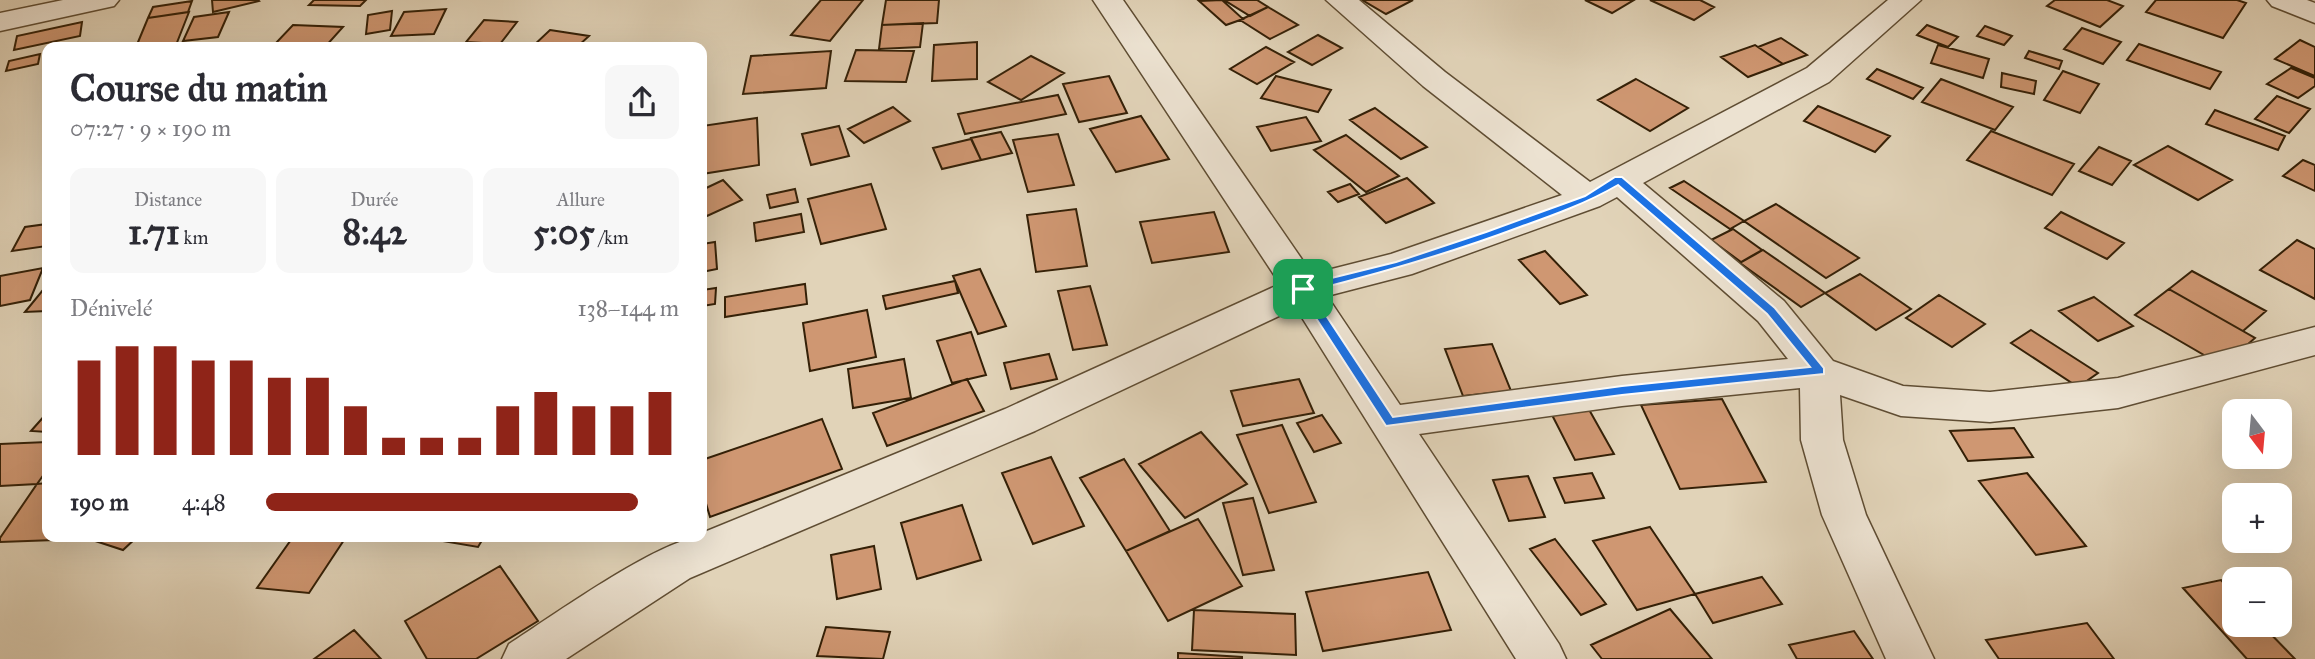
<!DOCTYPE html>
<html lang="fr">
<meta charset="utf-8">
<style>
body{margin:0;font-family:"IM FELL Great Primer",serif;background:#f7f7f7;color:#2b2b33;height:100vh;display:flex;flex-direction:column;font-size:26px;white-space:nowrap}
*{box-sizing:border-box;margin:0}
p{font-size:23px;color:#7c7c81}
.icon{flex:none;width:38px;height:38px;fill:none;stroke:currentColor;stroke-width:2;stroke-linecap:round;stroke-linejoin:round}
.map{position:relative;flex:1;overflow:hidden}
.side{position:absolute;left:42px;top:42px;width:665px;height:500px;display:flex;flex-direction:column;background:#fff;border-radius:14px;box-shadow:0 7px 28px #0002}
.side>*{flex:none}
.needle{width:46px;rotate:164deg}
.buttons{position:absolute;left:2222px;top:399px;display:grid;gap:14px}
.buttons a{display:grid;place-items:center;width:70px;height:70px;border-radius:14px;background:#fff;box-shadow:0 7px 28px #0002;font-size:35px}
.pin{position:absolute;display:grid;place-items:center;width:60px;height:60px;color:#fff;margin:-30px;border-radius:14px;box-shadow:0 4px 10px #0006}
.round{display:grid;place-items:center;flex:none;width:74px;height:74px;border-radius:14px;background:#f7f7f7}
.head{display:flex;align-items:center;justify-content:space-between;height:119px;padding:0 28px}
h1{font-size:38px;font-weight:800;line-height:52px}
.stats{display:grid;grid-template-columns:repeat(3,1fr);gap:10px;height:119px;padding:7px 28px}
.stats div{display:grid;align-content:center;border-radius:14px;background:#f7f7f7;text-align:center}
.stats b{font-size:35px;font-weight:800}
.stats small{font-size:19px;font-weight:400}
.stats p{font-size:19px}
.chart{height:196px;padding:14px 28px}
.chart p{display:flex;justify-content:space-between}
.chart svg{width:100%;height:126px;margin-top:7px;stroke:#8f2418;stroke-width:6}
ul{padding:0 28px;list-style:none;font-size:23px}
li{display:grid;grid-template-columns:112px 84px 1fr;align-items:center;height:52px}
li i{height:18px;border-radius:9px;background:#8f2418}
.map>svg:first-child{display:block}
.building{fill:#cf9772;stroke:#342007;stroke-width:2}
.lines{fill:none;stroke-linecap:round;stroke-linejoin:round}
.street-casing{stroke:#5f4d33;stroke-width:3}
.street{fill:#ece2d1;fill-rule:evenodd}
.route{fill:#1a73e8;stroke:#fff;stroke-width:2;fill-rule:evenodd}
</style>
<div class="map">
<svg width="2315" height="659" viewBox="0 0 2315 659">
<rect width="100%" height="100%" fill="#e1d3b8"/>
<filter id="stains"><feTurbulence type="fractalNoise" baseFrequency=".00286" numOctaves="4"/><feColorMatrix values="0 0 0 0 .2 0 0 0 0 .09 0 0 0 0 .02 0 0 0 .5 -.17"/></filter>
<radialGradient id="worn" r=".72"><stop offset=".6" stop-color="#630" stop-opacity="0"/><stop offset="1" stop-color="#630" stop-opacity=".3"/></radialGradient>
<path class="building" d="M 212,0 L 258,0 L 259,1 L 213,12 Z
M 314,0 L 366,0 L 360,6 L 309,5 Z
M 821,0 L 863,0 L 830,41 L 791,35 Z
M 886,0 L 939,0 L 937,23 L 882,25 Z
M 1222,0 L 1243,19 L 1226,25 L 1199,1 Z
M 1224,0 L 1257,0 L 1268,7 L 1250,16 Z
M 1362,0 L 1413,0 L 1386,14 Z
M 1585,0 L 1634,0 L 1612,13 Z
M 1650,0 L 1700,0 L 1714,7 L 1694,20 Z
M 2055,0 L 2107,0 L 2123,6 L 2100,27 L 2047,6 Z
M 2156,0 L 2237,0 L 2246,3 L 2223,38 L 2146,12 Z
M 192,1 L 188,12 L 148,18 L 153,7 Z
M 1268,7 L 1298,25 L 1270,39 L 1240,20 Z
M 446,9 L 434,34 L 391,36 L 404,12 Z
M 392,11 L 390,30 L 366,34 L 368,15 Z
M 189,12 L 176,45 L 136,47 L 148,18 Z
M 229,12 L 218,37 L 183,41 L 194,17 Z
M 484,20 L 517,22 L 500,44 L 466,42 Z
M 82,22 L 80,36 L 14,50 L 17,36 Z
M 923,23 L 920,47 L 879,49 L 882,25 Z
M 293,25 L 343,27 L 325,47 L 274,45 Z
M 1927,25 L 1958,37 L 1948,47 L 1917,35 Z
M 1985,26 L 2012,36 L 2004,45 L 1977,36 Z
M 2082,28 L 2121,42 L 2103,64 L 2064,49 Z
M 550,30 L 589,36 L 577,47 L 532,47 Z
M 1318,35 L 1342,48 L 1312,65 L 1288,52 Z
M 1781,38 L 1807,55 L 1783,64 L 1758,47 Z
M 2300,40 L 2315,47 L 2315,76 L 2275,59 Z
M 977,42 L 977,79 L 932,81 L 934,45 Z
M 2139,44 L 2221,72 L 2210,89 L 2127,60 Z
M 1755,45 L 1783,64 L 1748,77 L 1721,57 Z
M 1938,45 L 1989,59 L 1983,78 L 1931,63 Z
M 1266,47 L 1294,62 L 1257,84 L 1230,69 Z
M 856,50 L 914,51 L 906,82 L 845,81 Z
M 831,51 L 826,88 L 743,94 L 751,56 Z
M 2029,51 L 2062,61 L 2059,69 L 2025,58 Z
M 40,54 L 38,64 L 6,71 L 9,61 Z
M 1031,56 L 1064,73 L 1021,100 L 988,82 Z
M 2291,68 L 2315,78 L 2315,86 L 2298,98 L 2267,84 Z
M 1877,69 L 1923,88 L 1913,99 L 1867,79 Z
M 2063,71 L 2099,84 L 2080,113 L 2044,100 Z
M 2002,73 L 2036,81 L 2034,94 L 2001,87 Z
M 1109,76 L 1127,113 L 1079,122 L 1063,84 Z
M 1276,76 L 1331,90 L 1318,112 L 1261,98 Z
M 1636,79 L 1688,108 L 1650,131 L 1598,100 Z
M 1941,79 L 2013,107 L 1995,130 L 1922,102 Z
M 1058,95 L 1066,114 L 965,134 L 958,114 Z
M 2277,96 L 2310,109 L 2289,133 L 2255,119 Z
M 1818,106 L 1890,136 L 1875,152 L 1804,121 Z
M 893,107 L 910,121 L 864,143 L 848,129 Z
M 1375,108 L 1427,147 L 1401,159 L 1350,120 Z
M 2215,110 L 2285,136 L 2278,150 L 2206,124 Z
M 1141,116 L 1169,159 L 1116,172 L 1090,129 Z
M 1306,117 L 1321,141 L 1271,151 L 1257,127 Z
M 757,118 L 759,165 L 702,174 L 702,126 Z
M 839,126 L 849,156 L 811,165 L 802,134 Z
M 1991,131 L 2074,164 L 2052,195 L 1967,160 Z
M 1001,132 L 1012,153 L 981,160 L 971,138 Z
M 1058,134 L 1074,185 L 1028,192 L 1013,140 Z
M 1346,135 L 1399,176 L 1366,192 L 1314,150 Z
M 971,139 L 981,160 L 942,169 L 933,148 Z
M 2168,146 L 2232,180 L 2198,200 L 2134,165 Z
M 2099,147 L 2131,161 L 2112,185 L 2079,171 Z
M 2303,160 L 2315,165 L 2315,191 L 2283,176 Z
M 1407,178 L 1434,203 L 1386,223 L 1359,197 Z
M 723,180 L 742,200 L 707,216 L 702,211 L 702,190 Z
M 1684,181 L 1744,221 L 1730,229 L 1670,188 Z
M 871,184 L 886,229 L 821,244 L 808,199 Z
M 1350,184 L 1359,194 L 1338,202 L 1328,192 Z
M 795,189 L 798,202 L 770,208 L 767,195 Z
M 1776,204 L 1859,258 L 1826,278 L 1744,221 Z
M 1076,209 L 1087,266 L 1036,272 L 1027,215 Z
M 1214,212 L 1229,252 L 1152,263 L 1140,222 Z
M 2061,212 L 2124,243 L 2107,259 L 2045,228 Z
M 801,214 L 804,232 L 756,241 L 754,223 Z
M 47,224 L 47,246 L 12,251 L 25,227 Z
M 1733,229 L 1762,250 L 1741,262 L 1711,240 Z
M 2297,240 L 2315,249 L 2315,299 L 2260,270 Z
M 715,242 L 717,269 L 702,272 L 702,244 Z
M 1763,250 L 1825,293 L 1801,307 L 1740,263 Z
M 1545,251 L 1587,295 L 1560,304 L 1519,260 Z
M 43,268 L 30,300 L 0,306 L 0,276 Z
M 980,269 L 1006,326 L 978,334 L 953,276 Z
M 2192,271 L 2266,311 L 2243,331 L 2169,289 Z
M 1860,274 L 1911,309 L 1876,330 L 1825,293 Z
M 955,281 L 958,293 L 886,309 L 883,296 Z
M 805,284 L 807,304 L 725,317 L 725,297 Z
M 47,285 L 47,311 L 25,312 Z
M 1090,286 L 1107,345 L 1073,350 L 1058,291 Z
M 716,288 L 715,304 L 702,306 L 702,290 Z
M 2169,289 L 2255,338 L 2223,366 L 2135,315 Z
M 1939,295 L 1985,324 L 1952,347 L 1906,318 Z
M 2094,297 L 2133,326 L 2098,341 L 2059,311 Z
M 867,310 L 876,357 L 810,371 L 803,323 Z
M 2031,330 L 2098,373 L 2078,387 L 2011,343 Z
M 971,332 L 986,375 L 952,383 L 937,341 Z
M 1492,344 L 1511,391 L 1463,396 L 1445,349 Z
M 1049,354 L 1057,379 L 1011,389 L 1004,363 Z
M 904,359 L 911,398 L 853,408 L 848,369 Z
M 967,379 L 984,411 L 887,446 L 873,413 Z
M 1299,379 L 1314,413 L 1243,426 L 1231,391 Z
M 1722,399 L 1766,482 L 1680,489 L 1641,405 Z
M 1587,406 L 1614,454 L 1575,460 L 1550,411 Z
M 47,413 L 47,432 L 31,431 Z
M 1322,415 L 1341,443 L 1314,452 L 1297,423 Z
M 822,419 L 842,469 L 710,517 L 702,490 L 702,460 Z
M 1282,425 L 1316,502 L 1269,513 L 1237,435 Z
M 2014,428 L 2033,457 L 1968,461 L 1950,431 Z
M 1201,432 L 1247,484 L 1185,518 L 1139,464 Z
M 47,442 L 47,470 L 37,484 L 0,486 L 0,444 Z
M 1051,457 L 1084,526 L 1033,544 L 1002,473 Z
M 1124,459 L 1170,531 L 1126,551 L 1080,478 Z
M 1592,473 L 1604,498 L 1565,503 L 1554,478 Z
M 2027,473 L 2086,546 L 2036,555 L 1979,481 Z
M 1528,476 L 1545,517 L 1509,521 L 1493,480 Z
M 47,483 L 47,537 L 57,537 L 55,540 L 0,542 L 0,538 L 37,484 Z
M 1253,498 L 1274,570 L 1243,575 L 1223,503 Z
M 962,505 L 981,560 L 917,579 L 901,523 Z
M 1198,519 L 1242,586 L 1168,621 L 1126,551 Z
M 1650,527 L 1695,594 L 1637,610 L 1593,541 Z
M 83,537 L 137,537 L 123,550 Z
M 293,537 L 346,537 L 309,593 L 257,588 Z
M 419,537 L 484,537 L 478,547 Z
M 1555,539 L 1606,604 L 1581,615 L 1530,549 Z
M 874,546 L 881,589 L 837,599 L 831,555 Z
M 500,566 L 538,621 L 476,659 L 427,659 L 405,621 Z
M 1428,572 L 1451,630 L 1323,651 L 1306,592 Z
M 1762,577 L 1782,604 L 1713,623 L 1695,594 Z
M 2221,580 L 2235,595 L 2235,625 L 2262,625 L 2295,659 L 2247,659 L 2183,588 Z
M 1670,609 L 1712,659 L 1602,659 L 1591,645 Z
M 1194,610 L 1295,614 L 1296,655 L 1192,650 Z
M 2087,623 L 2114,659 L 1999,659 L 1986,640 Z
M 826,627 L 890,632 L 883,659 L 817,656 Z
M 354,630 L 381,659 L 314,659 Z
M 1854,631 L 1873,659 L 1797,659 L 1789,645 Z
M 1178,653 L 1242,657 L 1242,659 L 1178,659 Z"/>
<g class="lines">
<defs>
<path id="street" d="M 63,0 L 119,0 L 114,6 L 0,31 L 0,13 Z
M 1093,0 L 1123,0 L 1312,274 L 1391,254 L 1562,195 L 1423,86 L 1326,0 L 1359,0 L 1445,72 L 1590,182 L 1807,68 L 1888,0 L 1921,0 L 1829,82 L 1643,183 L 1784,301 L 1833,361 L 1903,386 L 1990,392 L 2118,378 L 2315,327 L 2315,355 L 2118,408 L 1990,422 L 1901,416 L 1840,395 L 1843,440 L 1866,515 L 1934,659 L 1886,659 L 1822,515 L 1801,440 L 1800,388 L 1622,406 L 1419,434 L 1559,644 L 1566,659 L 1516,659 L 1296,308 L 1035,431 L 690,578 L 566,659 L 502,659 L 509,644 C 548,619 662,537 702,537 L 702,533 L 1005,409 L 1280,284 ZM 1617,197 L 1758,321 L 1788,359 L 1622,376 L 1400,405 L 1327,296 L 1412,274 L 1600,206 Z
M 2267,0 L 2307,0 L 2315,3 L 2315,23 L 2272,6 Z"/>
</defs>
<use href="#street" class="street-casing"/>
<use href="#street" class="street"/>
</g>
<path class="route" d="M 1615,177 L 1622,177 L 1775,308 L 1824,368 L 1824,374 L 1622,395 L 1386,426 L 1299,292 L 1299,286 L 1396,262 L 1486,232 L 1585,196 ZM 1618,185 L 1767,314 L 1810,367 L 1622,386 L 1393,417 L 1310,291 C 1381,273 1451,253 1520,227 C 1554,215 1587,203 1618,185 Z"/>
<rect width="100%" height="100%" filter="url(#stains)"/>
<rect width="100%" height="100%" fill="url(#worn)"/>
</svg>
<div class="buttons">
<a><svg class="needle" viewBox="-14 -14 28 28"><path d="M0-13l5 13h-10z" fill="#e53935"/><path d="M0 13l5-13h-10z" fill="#7c7c81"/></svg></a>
<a>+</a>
<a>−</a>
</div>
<div class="pin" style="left:1303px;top:289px;background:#1e9e55"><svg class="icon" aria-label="arrive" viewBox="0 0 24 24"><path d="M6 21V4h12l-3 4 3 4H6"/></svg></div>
<section class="side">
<div class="head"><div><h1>Course du matin</h1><p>07:27 · 9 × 190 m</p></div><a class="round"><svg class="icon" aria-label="share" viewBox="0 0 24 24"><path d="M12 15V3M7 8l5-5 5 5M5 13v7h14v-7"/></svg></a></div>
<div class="stats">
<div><p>Distance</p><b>1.71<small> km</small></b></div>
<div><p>Durée</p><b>8:42</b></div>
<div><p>Allure</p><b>5:05<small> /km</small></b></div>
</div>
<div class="chart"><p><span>Dénivelé</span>138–144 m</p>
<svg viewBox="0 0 160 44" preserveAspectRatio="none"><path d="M5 44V11M15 44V6M25 44V6M35 44V11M45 44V11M55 44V17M65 44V17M75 44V27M85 44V38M95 44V38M105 44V38M115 44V27M125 44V22M135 44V27M145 44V27M155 44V22"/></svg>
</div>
<ul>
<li><b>190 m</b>4:48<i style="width:90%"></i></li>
</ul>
</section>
</div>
